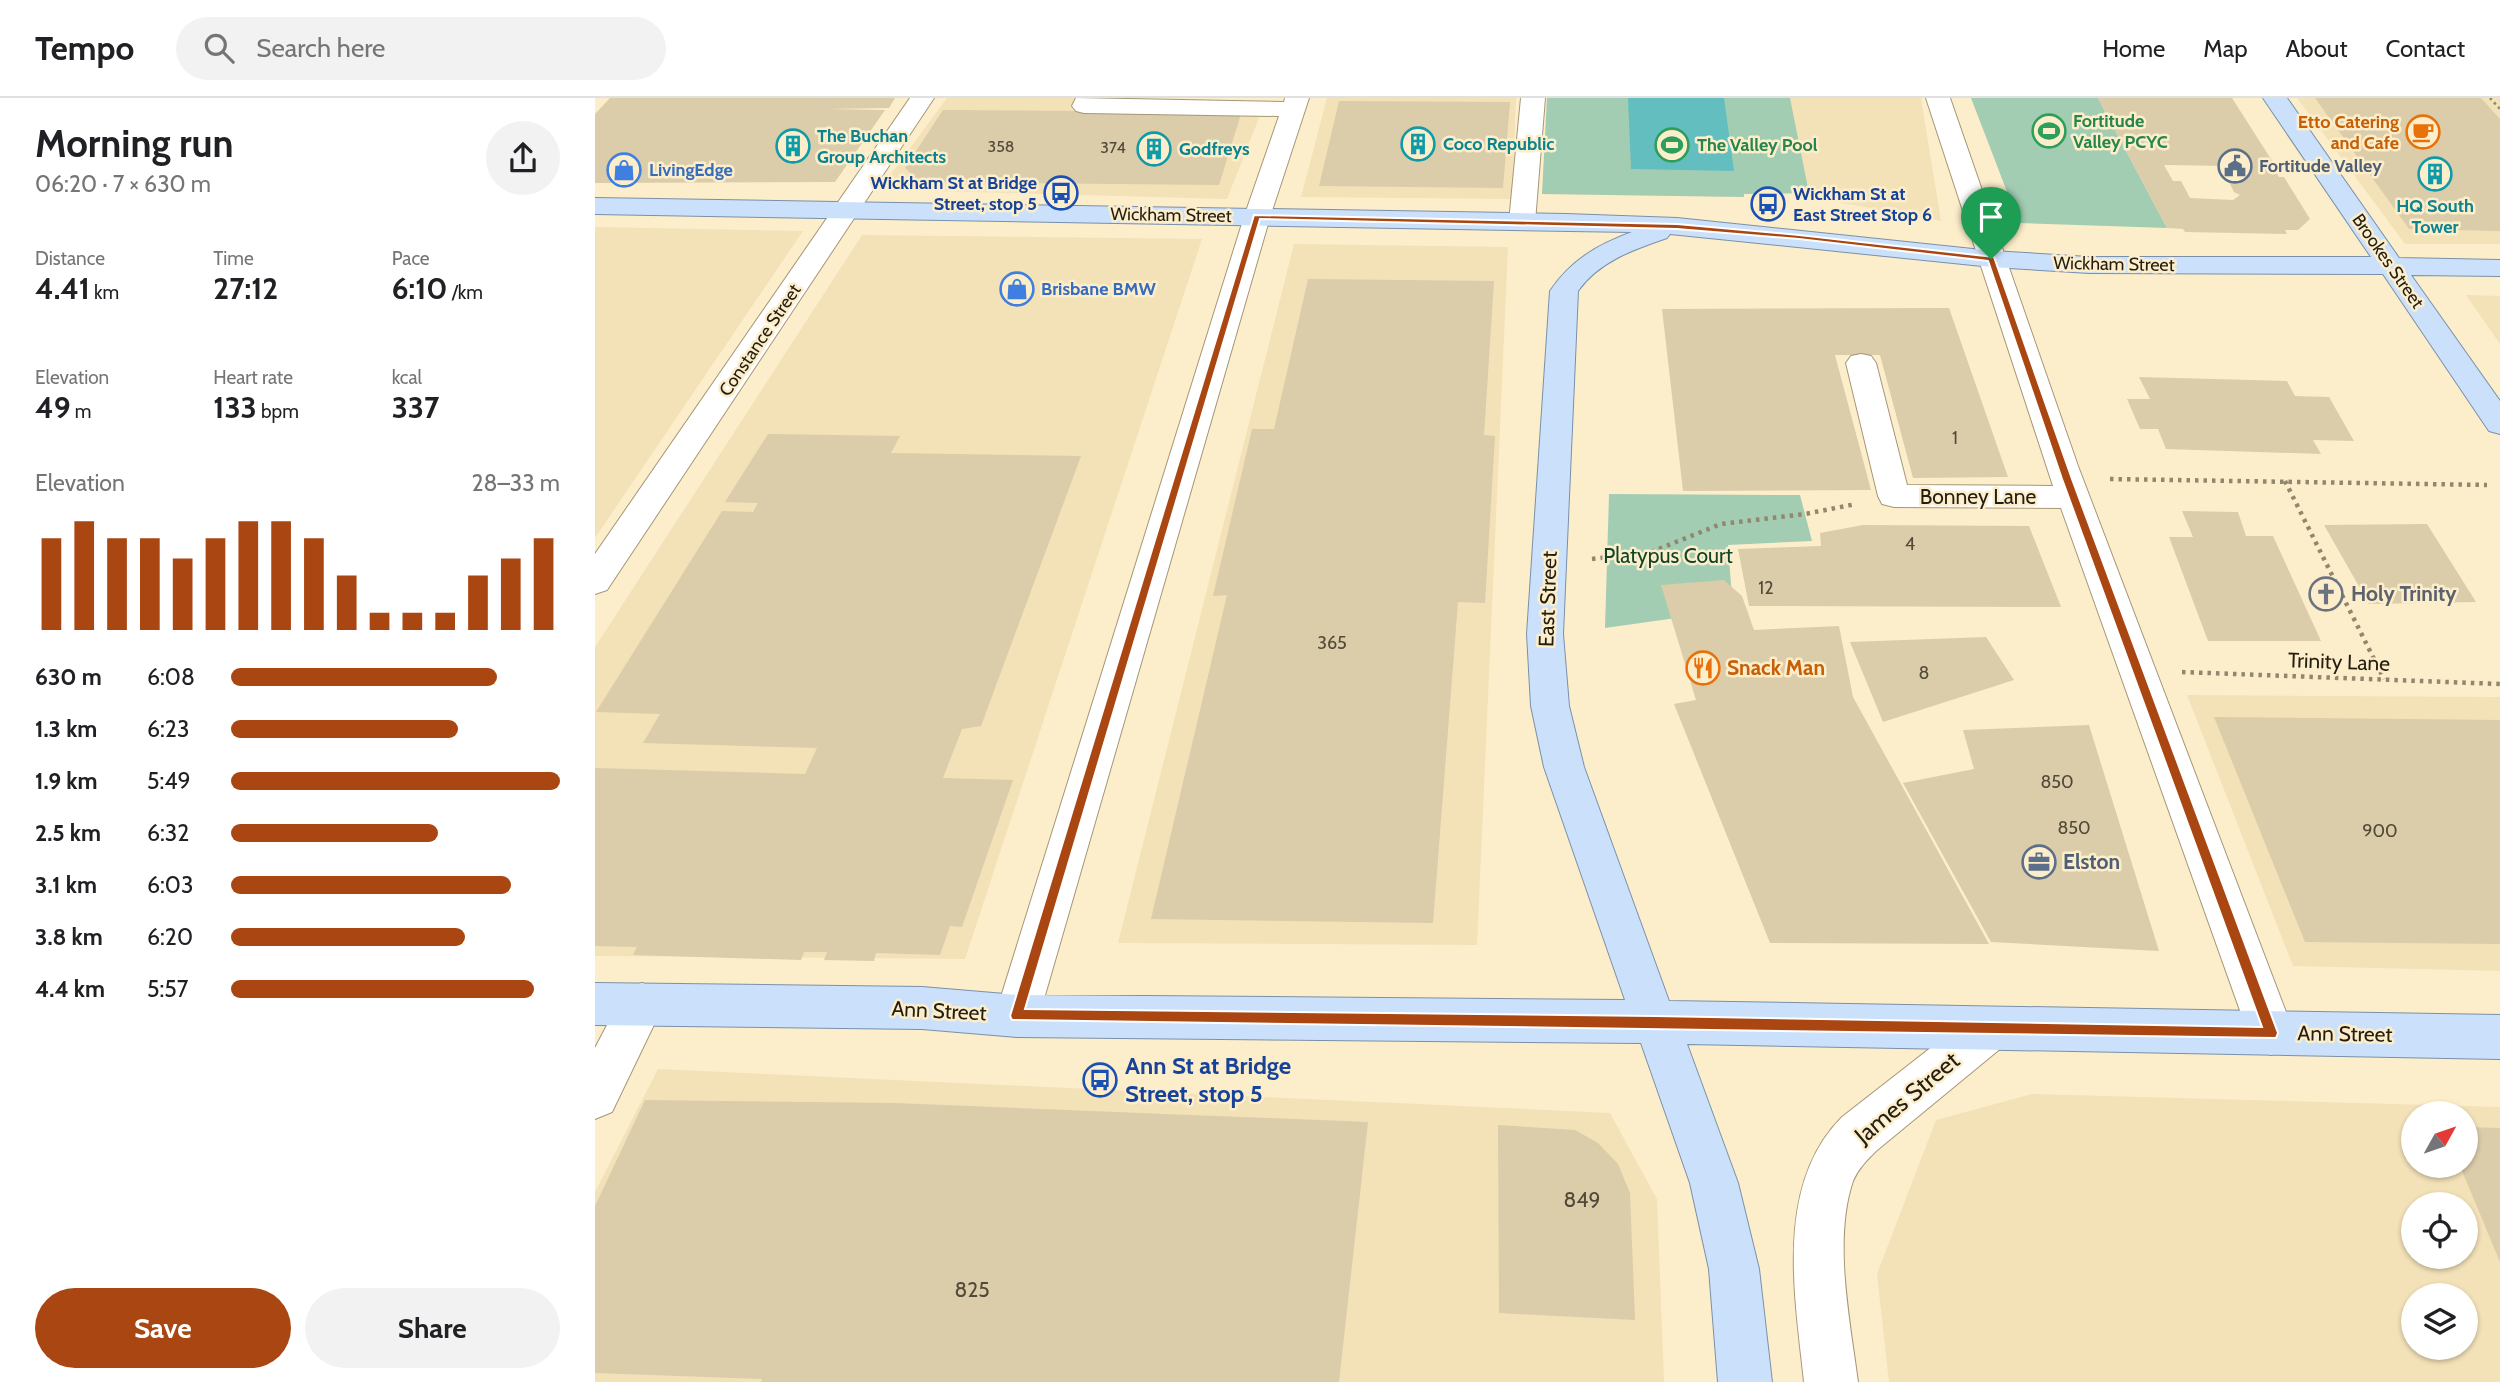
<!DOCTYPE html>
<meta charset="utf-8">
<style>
body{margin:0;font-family:Cabin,sans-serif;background:#f2f2f2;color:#202124;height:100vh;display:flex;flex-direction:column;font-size:26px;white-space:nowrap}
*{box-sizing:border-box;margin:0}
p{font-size:23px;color:#757577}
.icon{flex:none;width:38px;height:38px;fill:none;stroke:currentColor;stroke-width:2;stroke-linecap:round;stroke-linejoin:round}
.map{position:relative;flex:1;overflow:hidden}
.side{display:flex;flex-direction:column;background:#fff;width:595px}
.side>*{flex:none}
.needle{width:46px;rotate:50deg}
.tools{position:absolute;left:1806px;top:1003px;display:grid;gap:14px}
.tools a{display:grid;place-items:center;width:77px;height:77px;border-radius:50%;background:#fff;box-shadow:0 2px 5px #0004;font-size:35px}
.pin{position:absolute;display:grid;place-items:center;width:60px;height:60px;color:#fff;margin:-72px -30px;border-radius:50% 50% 50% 0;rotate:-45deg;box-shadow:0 0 7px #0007}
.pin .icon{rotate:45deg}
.round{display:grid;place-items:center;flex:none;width:74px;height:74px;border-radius:37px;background:#f2f2f2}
.summary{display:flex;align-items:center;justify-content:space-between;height:119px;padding:0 35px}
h1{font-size:38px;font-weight:700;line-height:52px}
.figures{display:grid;grid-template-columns:repeat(3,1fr);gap:10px;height:119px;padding:7px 35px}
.figures div{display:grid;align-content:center}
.figures b{font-size:30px;font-weight:700}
.figures small{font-size:19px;font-weight:400}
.figures p{font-size:19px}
.chart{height:196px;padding:14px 35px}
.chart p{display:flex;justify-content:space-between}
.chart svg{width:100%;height:126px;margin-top:7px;stroke:#aa4612;stroke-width:6}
.cta{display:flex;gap:14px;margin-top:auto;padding:14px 35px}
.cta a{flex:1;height:80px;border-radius:42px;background:#aa4612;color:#fff;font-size:28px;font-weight:700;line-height:80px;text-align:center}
.cta a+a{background:#f2f2f2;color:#202124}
ul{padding:0 35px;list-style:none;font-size:23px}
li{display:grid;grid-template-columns:112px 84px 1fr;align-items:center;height:52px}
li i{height:18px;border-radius:9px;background:#aa4612}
header{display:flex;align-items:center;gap:42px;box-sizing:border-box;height:98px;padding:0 35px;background:#fff;border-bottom:2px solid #e0e0e0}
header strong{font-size:33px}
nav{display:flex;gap:38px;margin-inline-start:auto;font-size:24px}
.search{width:490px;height:63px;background:#f2f2f2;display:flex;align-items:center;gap:18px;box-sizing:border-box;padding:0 24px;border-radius:38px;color:#757577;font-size:26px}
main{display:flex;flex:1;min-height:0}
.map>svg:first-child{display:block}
.built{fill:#f3e1b8;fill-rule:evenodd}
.green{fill:#a3cdb3}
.water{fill:#63bec0}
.building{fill:#dbccaa;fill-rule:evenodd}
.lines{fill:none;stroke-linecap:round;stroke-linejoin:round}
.minor-casing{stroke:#a59776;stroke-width:2}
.major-casing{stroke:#7a90a8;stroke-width:2}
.path-far1{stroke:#91876f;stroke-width:2.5;stroke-dasharray:2.5 3.5;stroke-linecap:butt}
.path{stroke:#91876f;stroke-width:4.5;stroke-dasharray:3.5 5;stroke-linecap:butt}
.minor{fill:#fff;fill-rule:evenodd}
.major{fill:#cbe1fb;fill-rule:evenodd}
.route{fill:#aa4612;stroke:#fff;stroke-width:2;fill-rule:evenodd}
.labels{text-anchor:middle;stroke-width:5;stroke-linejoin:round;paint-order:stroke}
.far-number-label{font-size:16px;fill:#524a38}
.far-leisure-label{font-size:18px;font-weight:bold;fill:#27864d;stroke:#fdeecb;text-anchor:start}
.far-food-label{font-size:18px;font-weight:bold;fill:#c56008;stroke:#fdeecb;text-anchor:end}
.far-culture-label{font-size:18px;font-weight:bold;fill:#0d838f;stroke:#fdeecb;text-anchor:start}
.far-service-label{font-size:18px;font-weight:bold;fill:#4e5e75;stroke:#fdeecb;text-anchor:start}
.far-shop-label{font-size:18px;font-weight:bold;fill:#366cbe;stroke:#fdeecb;text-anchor:start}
.far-transit-label{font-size:18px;font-weight:bold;fill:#164399;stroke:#fdeecb;text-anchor:end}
.far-street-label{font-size:18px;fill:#241e12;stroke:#fdeecb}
.number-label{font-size:18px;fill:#524a38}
.street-label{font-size:21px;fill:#241e12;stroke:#fdeecb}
.park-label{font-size:21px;fill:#10442b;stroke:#fdeecb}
.worship-label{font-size:21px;font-weight:bold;fill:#5b616d;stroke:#fdeecb;text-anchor:start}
.food-label{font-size:21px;font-weight:bold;fill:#c56008;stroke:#fdeecb;text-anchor:start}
.service-label{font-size:21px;font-weight:bold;fill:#4e5e75;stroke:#fdeecb;text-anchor:start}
.near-number-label{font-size:21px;fill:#524a38}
.near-transit-label{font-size:24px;font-weight:bold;fill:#164399;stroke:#fdeecb;text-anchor:start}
.near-street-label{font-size:24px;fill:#241e12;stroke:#fdeecb}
</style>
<header>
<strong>Tempo</strong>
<div class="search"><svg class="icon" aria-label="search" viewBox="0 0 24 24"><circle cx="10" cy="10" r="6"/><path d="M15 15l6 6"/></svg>Search here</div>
<nav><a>Home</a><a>Map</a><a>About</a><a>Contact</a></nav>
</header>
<main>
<section class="side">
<div class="summary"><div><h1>Morning run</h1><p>06:20 · 7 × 630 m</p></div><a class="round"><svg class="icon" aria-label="share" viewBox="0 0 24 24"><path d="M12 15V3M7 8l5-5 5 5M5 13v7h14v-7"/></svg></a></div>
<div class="figures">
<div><p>Distance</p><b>4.41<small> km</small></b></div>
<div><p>Time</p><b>27:12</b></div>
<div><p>Pace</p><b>6:10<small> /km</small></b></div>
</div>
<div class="figures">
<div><p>Elevation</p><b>49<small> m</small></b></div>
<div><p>Heart rate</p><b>133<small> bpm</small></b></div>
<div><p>kcal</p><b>337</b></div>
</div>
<div class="chart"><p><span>Elevation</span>28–33 m</p>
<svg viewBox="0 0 160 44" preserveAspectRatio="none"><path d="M5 44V12M15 44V6M25 44V12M35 44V12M45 44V19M55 44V12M65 44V6M75 44V6M85 44V12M95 44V25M105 44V38M115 44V38M125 44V38M135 44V25M145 44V19M155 44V12"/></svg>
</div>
<ul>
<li><b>630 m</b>6:08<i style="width:81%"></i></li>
<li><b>1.3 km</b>6:23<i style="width:69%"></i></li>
<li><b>1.9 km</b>5:49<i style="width:100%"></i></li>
<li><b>2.5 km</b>6:32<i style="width:63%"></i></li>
<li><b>3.1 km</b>6:03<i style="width:85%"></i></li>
<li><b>3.8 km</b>6:20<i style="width:71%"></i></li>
<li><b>4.4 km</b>5:57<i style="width:92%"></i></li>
</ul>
<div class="cta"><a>Save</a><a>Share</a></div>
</section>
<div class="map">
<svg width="1905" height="1284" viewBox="0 0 1905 1284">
<rect width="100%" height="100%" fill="#fdeecb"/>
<path class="built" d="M 352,0 L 482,0 L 477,11 L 666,15 L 632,101 L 306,92 L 293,80 Z
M 732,0 L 921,0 L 917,101 L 706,99 Z
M 952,0 L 1326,0 L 1346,123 L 1236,103 L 1214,95 L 1149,96 L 1149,99 L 947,96 Z
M 1702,0 L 1905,0 L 1905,146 L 1810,146 Z
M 0,129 L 208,133 L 0,440 Z
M 267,137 L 607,141 L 370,861 L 0,858 L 0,549 Z
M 699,146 L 913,149 L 882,847 L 523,845 Z
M 1871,197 L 1905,198 L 1905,246 Z
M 1592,597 L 1905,599 L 1905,873 L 1698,868 Z
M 63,971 L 1015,1015 L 1062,1101 L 1069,1284 L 0,1284 L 0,1094 Z
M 1437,996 L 1905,1009 L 1905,1284 L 1294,1284 L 1282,1176 L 1341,1022 ZM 1818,1015 L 1871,1015 L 1871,1068 L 1818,1068 ZM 1818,1106 L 1871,1106 L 1871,1158 L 1818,1158 ZM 1818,1197 L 1871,1197 L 1871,1250 L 1818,1250 Z"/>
<path class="green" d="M 952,0 L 1195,0 L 1214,95 L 1149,96 L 1149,99 L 947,96 Z
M 1376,0 L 1503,0 L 1572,130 L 1424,125 Z
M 1014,396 L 1205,397 L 1217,443 L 1133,447 L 1138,512 L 1010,530 Z"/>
<path class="water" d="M 1033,0 L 1129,0 L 1139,73 L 1036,71 Z"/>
<path class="building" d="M 15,0 L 300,0 L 294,10 L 232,11 L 290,12 L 240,84 L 0,85 L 0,16 Z
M 1503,0 L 1637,0 L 1681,69 L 1679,69 L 1684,79 L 1689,79 L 1715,121 L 1703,132 L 1690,132 L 1692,136 L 1590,134 L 1588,131 L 1572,130 ZM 1569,67 L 1631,68 L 1637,78 L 1631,78 L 1639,94 L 1645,97 L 1638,102 L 1595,100 L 1586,83 L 1578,83 Z
M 1720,0 L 1886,0 L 1905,21 L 1905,133 L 1814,131 Z
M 744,3 L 915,4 L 908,90 L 724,88 Z
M 348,12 L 503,13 L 646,16 L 624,87 L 325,84 L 310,70 Z
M 1157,97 L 1177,97 L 1178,104 L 1158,104 Z
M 713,181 L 899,183 L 889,337 L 900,338 L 890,505 L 863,504 L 838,825 L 556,821 L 632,497 L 618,498 L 657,331 L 679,331 Z
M 1354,210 L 1413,379 L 1318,380 L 1285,257 L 1240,257 L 1276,392 L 1088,393 L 1067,211 Z
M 1544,279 L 1692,283 L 1700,298 L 1734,299 L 1759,343 L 1718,342 L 1726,356 L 1571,351 L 1563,331 L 1545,331 L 1532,301 L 1555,301 Z
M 173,336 L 305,338 L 296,355 L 486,358 L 386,628 L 367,631 L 348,680 L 418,682 L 367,829 L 355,828 L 345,857 L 281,855 L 279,863 L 229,862 L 232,854 L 209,854 L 206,862 L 38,857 L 42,849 L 0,848 L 0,670 L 210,676 L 222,650 L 48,645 L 65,616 L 1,614 L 127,413 L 158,414 L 163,405 L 130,404 Z
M 1587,413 L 1643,414 L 1651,438 L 1678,438 L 1726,543 L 1613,543 L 1574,439 L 1598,439 Z
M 1832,426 L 1881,504 L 1774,506 L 1729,427 Z
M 1268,427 L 1434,428 L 1466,509 L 1154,508 L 1143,451 L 1226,448 L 1225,435 Z
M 1129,482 L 1147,498 L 1159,532 L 1244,528 L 1258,599 L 1394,846 L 1175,845 L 1079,606 L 1101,602 L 1066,487 Z
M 1391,539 L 1419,582 L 1288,624 L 1255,544 Z
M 1619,619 L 1905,622 L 1905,846 L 1710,844 Z
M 1494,627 L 1564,853 L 1396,844 L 1308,685 L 1379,671 L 1368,632 Z
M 50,1002 L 299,1005 L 773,1024 L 744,1284 L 166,1284 L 167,1281 L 0,1275 L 0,1108 Z
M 903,1027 L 980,1032 L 1003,1045 L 1023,1066 L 1035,1095 L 1040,1222 L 904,1215 Z
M 1871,1029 L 1905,1030 L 1905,1164 L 1865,1068 L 1871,1068 Z"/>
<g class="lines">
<defs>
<path id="minor" d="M 315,0 L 339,0 L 12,492 L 0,496 L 0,456 Z
M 481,0 L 689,4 L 690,0 L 714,0 L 675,119 L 444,918 L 438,933 L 422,939 L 406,933 L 400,918 L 649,119 L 684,18 L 489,15 L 481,13 L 477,8 Z
M 926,0 L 950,0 L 940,124 L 936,130 L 927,132 L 918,130 L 914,124 Z
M 1331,0 L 1355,0 L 1483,368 L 1699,935 L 1692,950 L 1676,957 L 1660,950 L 1653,935 L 1466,410 L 1299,409 L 1287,406 L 1283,398 L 1251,265 L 1256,258 L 1266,256 L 1276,258 L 1281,265 L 1312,387 L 1458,388 Z
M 47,885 L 63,891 L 69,906 L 17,1014 L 0,1021 L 0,950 L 31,891 Z
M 1395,909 L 1411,916 L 1418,931 L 1411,946 L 1281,1053 C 1272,1062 1263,1071 1258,1083 C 1238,1142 1255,1223 1263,1284 L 1209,1284 C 1200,1198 1179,1087 1247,1019 L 1379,916 Z"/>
<path id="major" d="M 1668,0 L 1692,0 L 1804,160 L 1905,162 L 1905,178 L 1816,177 L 1905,303 L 1905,336 L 1894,333 L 1788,176 L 1494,175 L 1397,169 L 1075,136 L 1072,140 C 1040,151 1004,163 983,193 L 968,536 L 974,608 L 989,669 L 1074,903 L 1905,917 L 1905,961 L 1092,946 L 1143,1085 L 1164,1171 L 1177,1284 L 1123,1284 L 1114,1171 L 1095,1085 L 1046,945 L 422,939 L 327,931 L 0,927 L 0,885 L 327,889 L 422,897 L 1030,902 L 949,669 L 936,608 L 932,536 L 955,193 C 976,162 1002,147 1037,134 L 0,116 L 0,100 L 971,116 L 1082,120 L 1397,153 L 1494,159 L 1776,159 Z"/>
</defs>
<use href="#minor" class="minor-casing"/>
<use href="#major" class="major-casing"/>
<path class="path-far1" d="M 1895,0 L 1905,11"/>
<path class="path" d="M 1515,381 L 1892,387
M 1690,383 L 1789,581
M 997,461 L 1056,454 L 1126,426 L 1210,416 L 1261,406
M 1587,574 L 1905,586"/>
<use href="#minor" class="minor"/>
<use href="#major" class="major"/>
</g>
<path class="route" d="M 659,117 L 1082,126 L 1204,137 L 1399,159 L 1477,381 L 1683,935 L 1681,940 L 417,922 L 415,918 ZM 665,121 L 1082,131 L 1204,141 L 1393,163 L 1467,381 L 1667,929 L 1060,918 L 430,911 Z"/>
<defs>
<symbol id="stadium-ring" viewBox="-11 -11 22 22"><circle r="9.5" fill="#fdeecb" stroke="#2e9e5b" stroke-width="1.5"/><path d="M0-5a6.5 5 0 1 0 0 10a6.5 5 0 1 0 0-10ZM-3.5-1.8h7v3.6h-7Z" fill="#2e9e5b"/></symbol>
<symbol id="cafe-ring" viewBox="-11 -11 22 22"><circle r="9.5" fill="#fdeecb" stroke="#e8710a" stroke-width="1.5"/><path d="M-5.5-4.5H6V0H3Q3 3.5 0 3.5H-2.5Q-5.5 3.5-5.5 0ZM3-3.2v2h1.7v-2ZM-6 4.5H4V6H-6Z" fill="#e8710a"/></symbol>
<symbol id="building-ring" viewBox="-11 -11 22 22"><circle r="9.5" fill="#fdeecb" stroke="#0f9aa8" stroke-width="1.5"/><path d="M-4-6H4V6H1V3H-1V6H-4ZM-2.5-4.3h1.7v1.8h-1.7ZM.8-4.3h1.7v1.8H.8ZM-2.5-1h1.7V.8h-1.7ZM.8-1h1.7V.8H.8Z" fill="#0f9aa8"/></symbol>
<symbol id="civic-ring" viewBox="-11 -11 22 22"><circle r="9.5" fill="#fdeecb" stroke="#5c6f8a" stroke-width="1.5"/><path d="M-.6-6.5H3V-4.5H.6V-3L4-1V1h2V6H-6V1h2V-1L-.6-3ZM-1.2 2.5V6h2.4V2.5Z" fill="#5c6f8a"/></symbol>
<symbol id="shop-ring" viewBox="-11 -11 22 22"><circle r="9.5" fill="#fdeecb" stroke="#3f7fe0" stroke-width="1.5"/><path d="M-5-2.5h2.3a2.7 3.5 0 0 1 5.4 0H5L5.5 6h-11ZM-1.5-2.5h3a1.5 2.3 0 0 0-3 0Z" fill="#3f7fe0"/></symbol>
<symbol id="bus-ring" viewBox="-11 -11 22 22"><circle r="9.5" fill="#fdeecb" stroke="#1a4fb4" stroke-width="1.5"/><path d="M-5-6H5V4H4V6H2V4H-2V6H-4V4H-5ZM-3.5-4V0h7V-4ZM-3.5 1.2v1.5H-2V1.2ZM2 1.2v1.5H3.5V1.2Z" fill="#1a4fb4"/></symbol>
<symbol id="church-ring" viewBox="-11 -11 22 22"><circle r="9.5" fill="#fdeecb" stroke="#6b7280" stroke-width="1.5"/><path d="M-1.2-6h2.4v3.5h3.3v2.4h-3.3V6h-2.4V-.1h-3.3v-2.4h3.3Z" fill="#6b7280"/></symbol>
<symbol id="restaurant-ring" viewBox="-11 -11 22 22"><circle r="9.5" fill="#fdeecb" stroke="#e8710a" stroke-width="1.5"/><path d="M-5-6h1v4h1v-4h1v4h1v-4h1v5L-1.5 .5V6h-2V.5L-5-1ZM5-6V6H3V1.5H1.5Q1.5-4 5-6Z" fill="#e8710a"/></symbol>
<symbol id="office-ring" viewBox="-11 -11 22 22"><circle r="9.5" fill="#fdeecb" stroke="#5c6f8a" stroke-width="1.5"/><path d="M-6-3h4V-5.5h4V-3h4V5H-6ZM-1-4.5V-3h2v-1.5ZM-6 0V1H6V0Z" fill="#5c6f8a"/></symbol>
</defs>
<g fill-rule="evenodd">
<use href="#stadium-ring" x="1435" y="14" width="38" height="38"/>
<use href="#cafe-ring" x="1809" y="15" width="38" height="38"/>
<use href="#building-ring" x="804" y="27" width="38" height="38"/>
<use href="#stadium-ring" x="1058" y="28" width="38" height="38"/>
<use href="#building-ring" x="179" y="29" width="38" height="38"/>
<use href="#building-ring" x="540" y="32" width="38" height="38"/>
<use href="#civic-ring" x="1621" y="49" width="38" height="38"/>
<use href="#shop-ring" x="10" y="53" width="38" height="38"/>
<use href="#building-ring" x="1821" y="57" width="38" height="38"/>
<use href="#bus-ring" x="447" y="76" width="38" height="38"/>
<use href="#bus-ring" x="1154" y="87" width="38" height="38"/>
<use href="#shop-ring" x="403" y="172" width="38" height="38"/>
<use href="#church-ring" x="1712" y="477" width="38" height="38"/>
<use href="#restaurant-ring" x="1089" y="551" width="38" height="38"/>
<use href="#office-ring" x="1425" y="745" width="38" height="38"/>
<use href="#bus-ring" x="486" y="963" width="38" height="38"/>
</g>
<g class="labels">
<g class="far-number-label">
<text x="406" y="54">358</text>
<text x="518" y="55">374</text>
</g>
<g class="far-leisure-label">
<text x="1478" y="29">Fortitude<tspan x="1478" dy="21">Valley PCYC</tspan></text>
<text x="1102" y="53">The Valley Pool</text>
</g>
<g class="far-food-label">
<text x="1804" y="30">Etto Catering<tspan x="1804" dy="21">and Cafe</tspan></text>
</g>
<g class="far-culture-label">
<text x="222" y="44">The Buchan<tspan x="222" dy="21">Group Architects</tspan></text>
<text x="848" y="52">Coco Republic</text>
<text x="584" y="57">Godfreys</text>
<text x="1840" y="114" text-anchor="middle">HQ South<tspan x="1840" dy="21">Tower</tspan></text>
</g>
<g class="far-service-label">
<text x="1664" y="74">Fortitude Valley</text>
</g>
<g class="far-shop-label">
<text x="54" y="78">LivingEdge</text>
<text x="446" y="197">Brisbane BMW</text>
</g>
<g class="far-transit-label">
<text x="442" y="91">Wickham St at Bridge<tspan x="442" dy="21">Street, stop 5</tspan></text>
<text x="1198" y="102" text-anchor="start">Wickham St at<tspan x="1198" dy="21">East Street Stop 6</tspan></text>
</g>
<g class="far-street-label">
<text transform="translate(576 117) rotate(1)" y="6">Wickham Street</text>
<text transform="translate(1793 163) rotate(55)" y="6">Brookes Street</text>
<text transform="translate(1519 166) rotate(1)" y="6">Wickham Street</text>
<text transform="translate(165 242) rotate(-56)" y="6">Constance Street</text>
</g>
<g class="number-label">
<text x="1360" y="346">1</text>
<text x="1315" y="452">4</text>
<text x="1171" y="496">12</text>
<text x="737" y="551">365</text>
<text x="1329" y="581">8</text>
<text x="1462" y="690">850</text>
<text x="1479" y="736">850</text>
<text x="1785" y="739">900</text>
</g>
<g class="street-label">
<text x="1383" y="406">Bonney Lane</text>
<text transform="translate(953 501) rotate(-88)" y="7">East Street</text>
<text transform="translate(1744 564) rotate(2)" y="7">Trinity Lane</text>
<text transform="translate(344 913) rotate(3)" y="7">Ann Street</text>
<text transform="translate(1750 936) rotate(1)" y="7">Ann Street</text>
</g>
<g class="park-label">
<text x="1073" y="465">Platypus Court</text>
</g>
<g class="worship-label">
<text x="1756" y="503">Holy Trinity</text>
</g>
<g class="food-label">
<text x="1132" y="577">Snack Man</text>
</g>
<g class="service-label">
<text x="1468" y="771">Elston</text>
</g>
<g class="near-number-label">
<text x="987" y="1109">849</text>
<text x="377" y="1199">825</text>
</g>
<g class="near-transit-label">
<text x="530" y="976">Ann St at Bridge<tspan x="530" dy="28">Street, stop 5</tspan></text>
</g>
<g class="near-street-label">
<text transform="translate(1312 1000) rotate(-40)" y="8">James Street</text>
</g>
</g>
</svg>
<div class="tools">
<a><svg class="needle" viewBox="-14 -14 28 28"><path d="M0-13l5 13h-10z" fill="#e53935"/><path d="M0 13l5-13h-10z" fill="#757577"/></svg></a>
<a><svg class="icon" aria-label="locate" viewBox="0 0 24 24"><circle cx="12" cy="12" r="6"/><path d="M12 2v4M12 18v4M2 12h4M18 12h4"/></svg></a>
<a><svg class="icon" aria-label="layers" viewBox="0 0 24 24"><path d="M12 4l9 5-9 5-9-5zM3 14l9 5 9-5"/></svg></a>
</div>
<div class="pin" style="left:1396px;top:161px;background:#1e9e55"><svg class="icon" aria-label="arrive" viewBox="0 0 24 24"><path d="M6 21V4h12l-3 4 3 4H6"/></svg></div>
</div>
</main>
